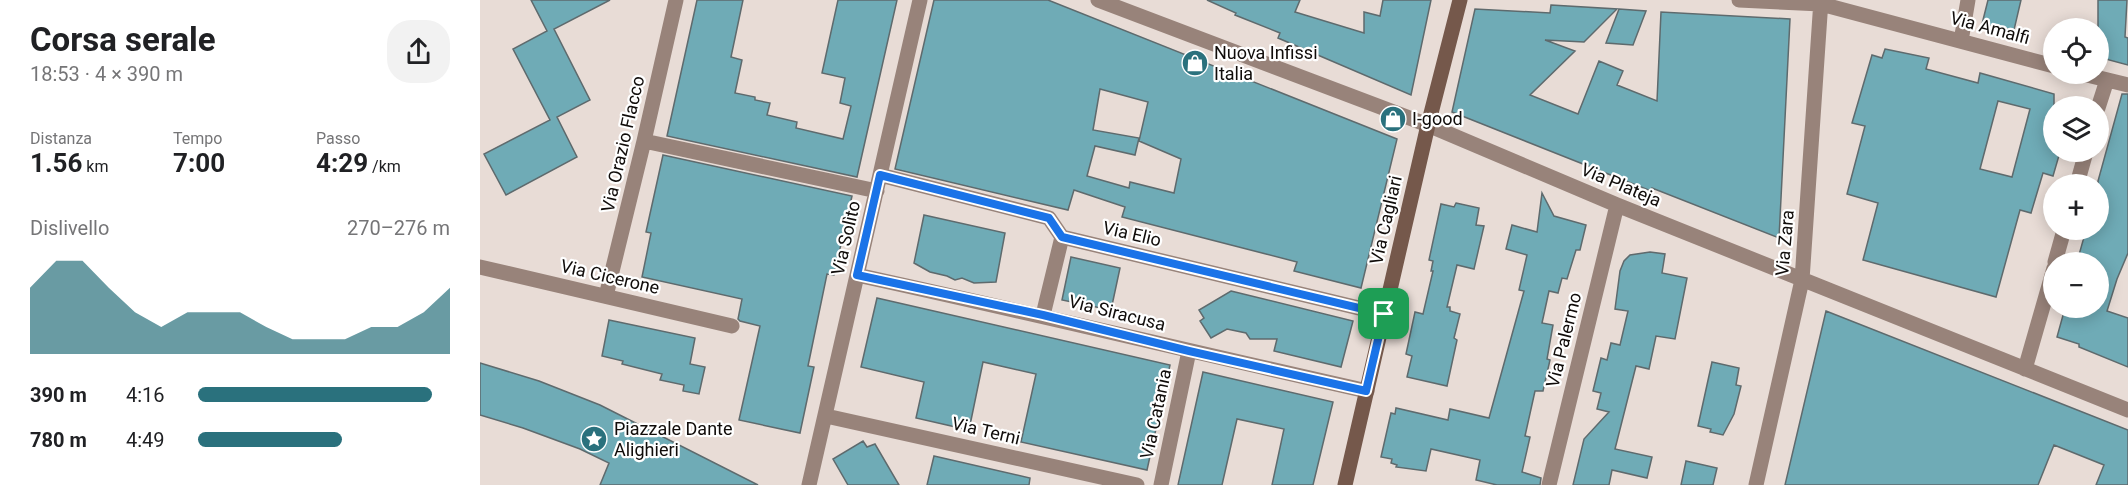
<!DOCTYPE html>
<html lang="it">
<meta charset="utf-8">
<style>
body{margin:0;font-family:Roboto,sans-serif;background:#f2f2f2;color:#202124;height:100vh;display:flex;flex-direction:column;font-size:22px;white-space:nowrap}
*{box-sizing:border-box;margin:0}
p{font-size:20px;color:#757577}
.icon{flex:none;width:33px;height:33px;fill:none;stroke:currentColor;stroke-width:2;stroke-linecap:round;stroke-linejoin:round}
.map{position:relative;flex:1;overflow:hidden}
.side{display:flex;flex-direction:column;background:#fff;width:480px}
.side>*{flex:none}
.fabs{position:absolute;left:1563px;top:18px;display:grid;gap:12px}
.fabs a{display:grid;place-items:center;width:66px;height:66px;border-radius:50%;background:#fff;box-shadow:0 3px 15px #0003;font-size:30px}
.pin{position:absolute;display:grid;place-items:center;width:51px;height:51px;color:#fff;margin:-26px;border-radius:12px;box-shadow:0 3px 9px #0006}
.round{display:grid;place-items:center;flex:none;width:63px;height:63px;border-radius:24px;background:#f2f2f2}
.headline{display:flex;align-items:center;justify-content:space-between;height:102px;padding:0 30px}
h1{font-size:33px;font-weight:700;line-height:45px}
.stats{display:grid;grid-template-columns:repeat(3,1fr);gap:9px;height:102px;padding:6px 30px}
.stats div{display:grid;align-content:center}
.stats b{font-size:26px;font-weight:700}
.stats small{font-size:16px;font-weight:400}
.stats p{font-size:16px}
.chart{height:168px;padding:12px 30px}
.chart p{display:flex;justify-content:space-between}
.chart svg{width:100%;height:108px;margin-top:6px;fill:#2a717d;opacity:.7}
ul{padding:0 30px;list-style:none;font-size:20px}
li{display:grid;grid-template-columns:96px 72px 1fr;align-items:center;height:45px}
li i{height:15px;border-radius:8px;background:#2a717d}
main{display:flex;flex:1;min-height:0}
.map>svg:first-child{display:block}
.building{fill:#6fabb6;stroke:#5e6a6d;stroke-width:1.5;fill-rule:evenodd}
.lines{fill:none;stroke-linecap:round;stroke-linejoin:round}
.street{stroke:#98837a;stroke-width:15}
.secondary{stroke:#75584b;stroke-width:15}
.route-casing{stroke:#fff;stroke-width:12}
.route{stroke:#1a73e8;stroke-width:8}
.labels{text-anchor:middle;stroke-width:4.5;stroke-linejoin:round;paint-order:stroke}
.street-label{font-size:18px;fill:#100c0a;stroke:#fff}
.poi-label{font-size:18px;fill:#100c0a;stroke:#fff;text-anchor:start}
</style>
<main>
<section class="side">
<div class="headline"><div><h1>Corsa serale</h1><p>18:53 · 4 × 390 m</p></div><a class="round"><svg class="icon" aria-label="share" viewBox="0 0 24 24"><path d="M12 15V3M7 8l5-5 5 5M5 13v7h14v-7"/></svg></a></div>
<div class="stats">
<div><p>Distanza</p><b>1.56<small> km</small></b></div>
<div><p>Tempo</p><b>7:00</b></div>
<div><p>Passo</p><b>4:29<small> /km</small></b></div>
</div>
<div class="chart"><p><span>Dislivello</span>270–276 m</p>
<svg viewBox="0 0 160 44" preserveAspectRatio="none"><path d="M0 44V17L10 6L20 6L30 17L40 27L50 33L60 27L70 27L80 27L90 33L100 38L110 38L120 38L130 33L140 33L150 27L160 17V44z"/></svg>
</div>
<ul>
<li><b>390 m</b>4:16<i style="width:93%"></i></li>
<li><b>780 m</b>4:49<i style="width:57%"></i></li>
</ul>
</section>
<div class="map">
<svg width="1648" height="485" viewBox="0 0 1648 485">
<rect width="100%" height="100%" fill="#e8dcd6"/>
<path class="building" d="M 51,0 L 130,0 L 74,29 L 110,100 L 77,117 L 97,157 L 26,195 L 4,154 L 70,120 L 33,49 L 67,31 Z
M 217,0 L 263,0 L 251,57 L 262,60 L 255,93 L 275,97 L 275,100 L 290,103 L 287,115 L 317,122 L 316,128 L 363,139 L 371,106 L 360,103 L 365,78 L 342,73 L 358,0 L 417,0 L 377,177 L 187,136 Z
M 454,0 L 568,0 L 917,139 L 881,288 L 814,271 L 817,262 L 642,217 L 645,207 L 594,190 L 588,210 L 415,169 ZM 620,89 L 668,102 L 659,141 L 701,159 L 694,193 L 650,182 L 649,188 L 607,176 L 615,146 L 655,155 L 659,138 L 613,130 Z
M 727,0 L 820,0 L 815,12 L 884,33 L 884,12 L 900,16 L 903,0 L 951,0 L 931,95 L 798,38 L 800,33 L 755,15 L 756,13 Z
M 1508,0 L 1541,0 L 1534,30 L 1502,24 Z
M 1618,0 L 1647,0 L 1645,37 L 1648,38 L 1648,65 L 1618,57 Z
M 1071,5 L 1137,9 L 1104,42 L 1065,40 L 1095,51 L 1050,95 L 1098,114 L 1119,61 L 1143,71 L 1137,85 L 1177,101 L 1181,12 L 1310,19 L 1299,238 L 1172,188 L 1171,191 L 972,112 L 995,9 L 1070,13 Z
M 1139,9 L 1166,11 L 1153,45 L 1126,43 Z
M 1405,49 L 1449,58 L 1446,69 L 1498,83 L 1500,73 L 1574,94 L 1574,152 L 1580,152 L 1573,176 L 1563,173 L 1551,213 L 1540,210 L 1516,297 L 1383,260 L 1398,203 L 1367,194 L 1385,126 L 1372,123 L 1392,55 L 1402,58 ZM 1518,101 L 1550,109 L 1532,177 L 1500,169 Z
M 1642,94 L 1648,94 L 1648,253 L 1637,279 L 1627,311 L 1648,318 L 1648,367 L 1599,347 L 1599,344 L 1577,337 L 1585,308 L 1618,308 L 1618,262 L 1597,262 L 1606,230 L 1618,230 L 1618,181 Z
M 183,155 L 372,196 L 354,275 L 347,274 L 328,366 L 334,367 L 320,433 L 259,420 L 280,326 L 260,321 L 258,319 L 262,299 L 162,277 L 171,233 L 166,232 Z
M 1062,193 L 1074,216 L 1106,225 L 1100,250 L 1096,250 L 1087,279 L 1082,278 L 1078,293 L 1069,291 L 1062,323 L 1073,325 L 1067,359 L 1070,360 L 1063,391 L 1055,391 L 1045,436 L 1050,437 L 1042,472 L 1061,478 L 1060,485 L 1017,485 L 996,480 L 1000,460 L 951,449 L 946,471 L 916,467 L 917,465 L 911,463 L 912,459 L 901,457 L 911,413 L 915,414 L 916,408 L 968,420 L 970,409 L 1009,418 L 1044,291 L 1039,290 L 1047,255 L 1026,249 L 1032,225 L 1057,232 Z
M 976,203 L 999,208 L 996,225 L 1004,226 L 994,269 L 977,265 L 967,307 L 970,307 L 970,311 L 980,314 L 974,338 L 977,340 L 967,386 L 927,377 L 932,356 L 926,354 L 935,312 L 943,314 L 953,271 L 951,271 L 953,261 L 949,260 L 961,204 L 974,207 Z
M 444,215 L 525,233 L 516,282 L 494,283 L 482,278 L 475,280 L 467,276 L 450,272 L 434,263 Z
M 1170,252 L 1185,254 L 1182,273 L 1207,278 L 1195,339 L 1176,336 L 1169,369 L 1156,366 L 1135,449 L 1172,457 L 1167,478 L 1132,470 L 1129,485 L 1093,485 L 1104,439 L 1129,412 L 1117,409 L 1121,393 L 1113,391 L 1121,358 L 1127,360 L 1131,343 L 1140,345 L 1148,311 L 1135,309 L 1140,271 L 1144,261 L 1150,255 Z
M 591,257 L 640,268 L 631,310 L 582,300 Z
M 751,291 L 873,321 L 861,367 L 794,351 L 797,339 L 770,339 L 766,333 L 747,329 L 731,338 L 720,321 L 724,318 L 719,310 Z
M 397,298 L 690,365 L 667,470 L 541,442 L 556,374 L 503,362 L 489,430 L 436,418 L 444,382 L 381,367 Z
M 1346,311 L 1648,430 L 1648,485 L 1616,485 L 1624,465 L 1574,445 L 1558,485 L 1305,485 Z
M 129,320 L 215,338 L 210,364 L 225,367 L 219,394 L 203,391 L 204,385 L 180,380 L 182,374 L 142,364 L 143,361 L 122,356 Z
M 1232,362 L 1259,368 L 1256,385 L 1261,386 L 1254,414 L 1243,435 L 1230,432 L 1231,429 L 1218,426 Z
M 0,363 L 59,381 L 120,405 L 278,485 L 120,485 L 129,463 L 100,449 L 43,428 L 0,415 Z
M 723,372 L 853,402 L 833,485 L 792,485 L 804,429 L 757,419 L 742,485 L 698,485 Z
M 383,441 L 387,447 L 395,444 L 419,485 L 368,485 L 353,459 Z
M 454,456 L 550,478 L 549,485 L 447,485 Z
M 1206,461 L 1237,468 L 1233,485 L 1201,485 Z"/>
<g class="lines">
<path class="street" d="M 618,0 L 948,125 L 1137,205 L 1648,410
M 1259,0 L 1341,4 L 1574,66
M 1481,41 L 1488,0
M 1603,74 L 1648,85
M 1618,108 L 1627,80
M 164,141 L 397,191
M 400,175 L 569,218 L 582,237 L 904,314
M 1597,184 L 1606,152
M 1575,262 L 1584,230
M 0,267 L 252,326
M 377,275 C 547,312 717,353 887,391
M 126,296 L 164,141 L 196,0
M 563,315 L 582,237
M 1545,369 L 1574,268
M 346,416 L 657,485
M 329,485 L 440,0
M 681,485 L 709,351
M 1069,485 L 1137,205
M 1276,485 L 1322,280 L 1341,0"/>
<path class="secondary" d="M 865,485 L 948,125 L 980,0"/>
</g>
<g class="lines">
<defs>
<path id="route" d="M 400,175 L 569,218 L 582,237 L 904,314 L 886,391 L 709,351 L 563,315 L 377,275 Z"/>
</defs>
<use href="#route" class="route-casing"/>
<use href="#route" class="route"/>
</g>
<defs>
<symbol id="shop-disc" viewBox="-11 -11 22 22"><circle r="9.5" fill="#2a717d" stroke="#fff"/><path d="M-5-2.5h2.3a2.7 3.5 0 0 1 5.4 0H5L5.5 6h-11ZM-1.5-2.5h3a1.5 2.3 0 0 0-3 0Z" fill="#fff"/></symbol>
<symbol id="sight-disc" viewBox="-11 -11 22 22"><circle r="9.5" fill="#2a717d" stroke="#fff"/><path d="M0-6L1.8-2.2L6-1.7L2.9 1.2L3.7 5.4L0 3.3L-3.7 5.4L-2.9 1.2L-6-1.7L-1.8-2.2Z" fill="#fff"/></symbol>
</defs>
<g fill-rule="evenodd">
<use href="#shop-disc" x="700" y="48" width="30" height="30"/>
<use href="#shop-disc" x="898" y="104" width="30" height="30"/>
<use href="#sight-disc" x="99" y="424" width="30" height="30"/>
</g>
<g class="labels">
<g class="street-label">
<text transform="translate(1510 28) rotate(15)" y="6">Via Amalfi</text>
<text transform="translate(143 144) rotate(-77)" y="6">Via Orazio Flacco</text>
<text transform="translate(1141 185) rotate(23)" y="6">Via Plateja</text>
<text transform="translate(906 220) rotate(-77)" y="6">Via Cagliari</text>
<text transform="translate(652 234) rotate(13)" y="6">Via Elio</text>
<text transform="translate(366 238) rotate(-77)" y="6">Via Solìto</text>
<text transform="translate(1305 243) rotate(-85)" y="6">Via Zara</text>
<text transform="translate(130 277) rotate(13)" y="6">Via Cicerone</text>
<text transform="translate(637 313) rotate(14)" y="6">Via Siracusa</text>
<text transform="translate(1084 340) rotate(-76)" y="6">Via Palermo</text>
<text transform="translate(676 414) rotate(-78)" y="6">Via Catania</text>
<text transform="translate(506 431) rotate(13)" y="6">Via Terni</text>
</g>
<g class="poi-label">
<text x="734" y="59">Nuova Infissi<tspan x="734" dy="21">Italia</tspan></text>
<text x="932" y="125">I-good</text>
<text x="134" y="435">Piazzale Dante<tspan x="134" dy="21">Alighieri</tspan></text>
</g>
</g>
</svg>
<div class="fabs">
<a><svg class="icon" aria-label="locate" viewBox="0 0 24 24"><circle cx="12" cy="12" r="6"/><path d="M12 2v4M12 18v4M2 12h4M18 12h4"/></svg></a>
<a><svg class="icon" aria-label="layers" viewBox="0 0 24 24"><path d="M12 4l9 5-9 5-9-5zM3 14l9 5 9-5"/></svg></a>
<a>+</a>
<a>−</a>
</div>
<div class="pin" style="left:904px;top:314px;background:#1e9e55"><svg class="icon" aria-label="arrive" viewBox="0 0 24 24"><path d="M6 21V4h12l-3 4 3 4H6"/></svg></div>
</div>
</main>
